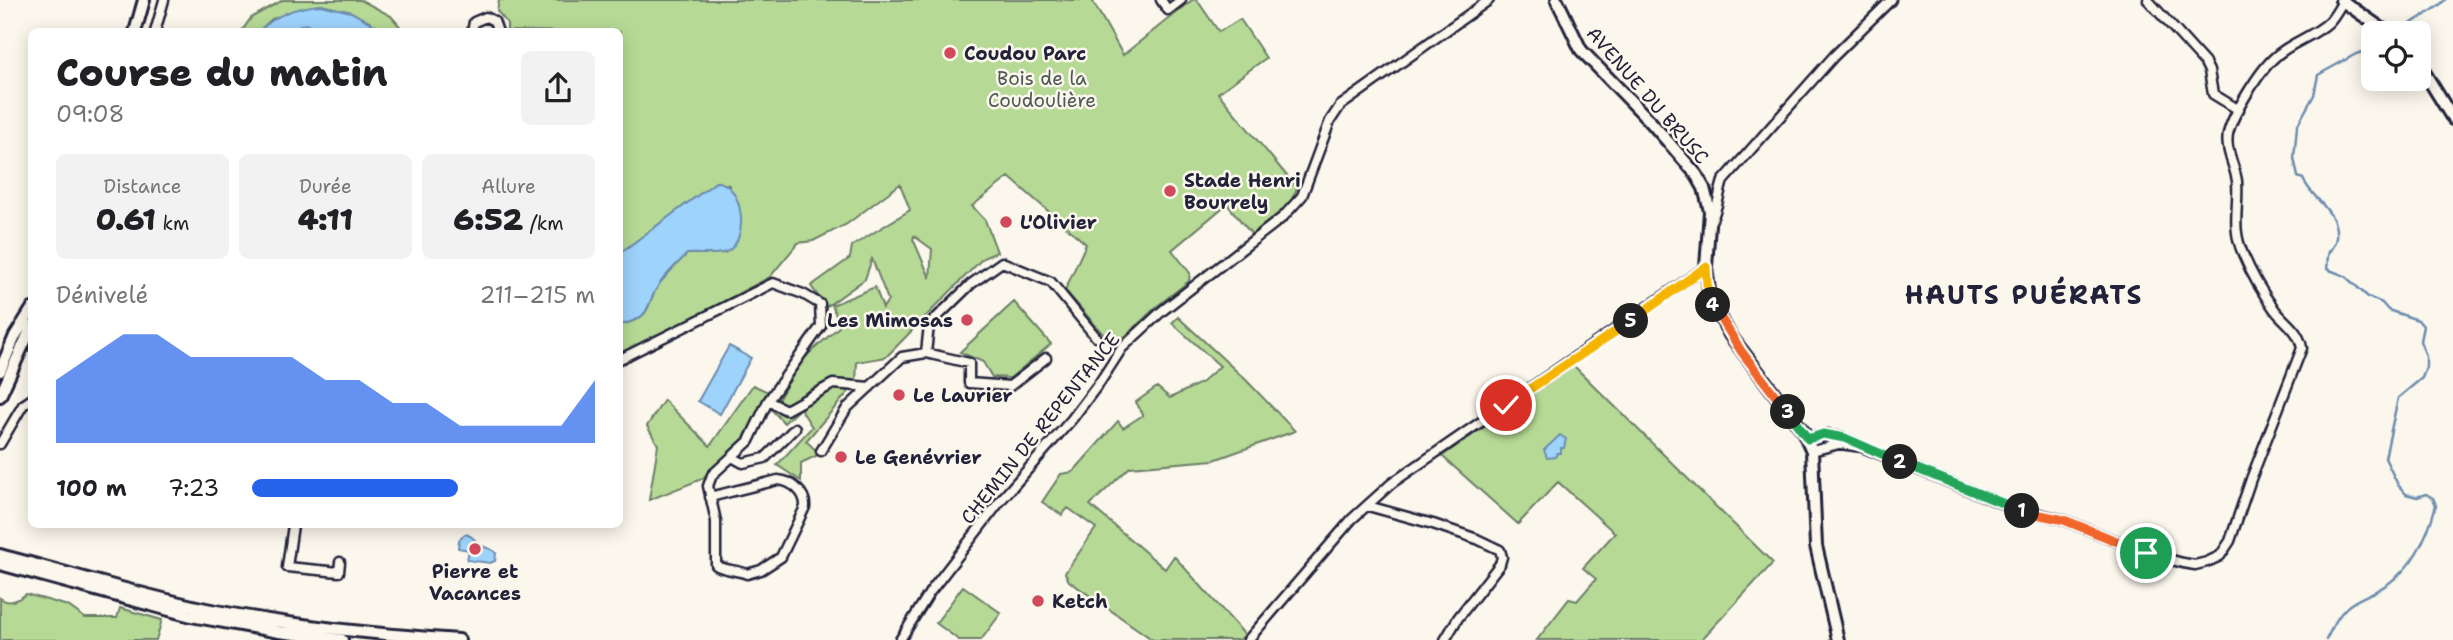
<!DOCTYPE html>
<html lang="fr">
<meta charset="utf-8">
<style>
body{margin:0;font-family:"Shantell Sans",sans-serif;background:#f2f2f2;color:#202124;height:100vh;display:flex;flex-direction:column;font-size:26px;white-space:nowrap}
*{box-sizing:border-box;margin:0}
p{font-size:23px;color:#757577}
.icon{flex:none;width:38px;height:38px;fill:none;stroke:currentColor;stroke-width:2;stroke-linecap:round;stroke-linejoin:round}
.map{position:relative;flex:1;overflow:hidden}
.drawer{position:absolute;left:28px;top:28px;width:595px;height:500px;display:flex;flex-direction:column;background:#fff;border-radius:10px;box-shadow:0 4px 18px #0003}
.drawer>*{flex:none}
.controls{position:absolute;left:2361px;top:21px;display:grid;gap:14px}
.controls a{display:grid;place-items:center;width:70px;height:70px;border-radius:10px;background:#fff;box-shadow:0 4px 18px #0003;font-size:35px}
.pin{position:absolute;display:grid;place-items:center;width:60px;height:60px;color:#fff;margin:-30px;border:4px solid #fff;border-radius:50%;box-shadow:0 2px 7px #0007}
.km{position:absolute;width:35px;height:35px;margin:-18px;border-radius:50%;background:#222;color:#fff;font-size:19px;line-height:35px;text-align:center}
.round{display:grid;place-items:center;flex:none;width:74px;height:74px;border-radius:10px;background:#f2f2f2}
.head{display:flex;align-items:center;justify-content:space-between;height:119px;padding:0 28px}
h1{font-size:38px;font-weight:800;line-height:52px}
.figures{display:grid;grid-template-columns:repeat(3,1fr);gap:10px;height:119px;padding:7px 28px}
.figures div{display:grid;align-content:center;border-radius:10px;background:#f2f2f2;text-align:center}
.figures b{font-size:30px;font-weight:800}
.figures small{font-size:19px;font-weight:400}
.figures p{font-size:19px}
.chart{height:196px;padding:14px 28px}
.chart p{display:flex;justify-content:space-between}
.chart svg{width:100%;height:126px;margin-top:7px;fill:#2563eb;opacity:.7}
ul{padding:0 28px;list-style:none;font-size:23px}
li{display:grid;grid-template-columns:112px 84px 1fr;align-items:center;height:52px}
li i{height:18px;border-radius:9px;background:#2563eb}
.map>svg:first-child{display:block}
.green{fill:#b6da95;stroke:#6c7e68;stroke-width:2;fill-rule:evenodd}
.water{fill:#9ed3fc;stroke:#6c8caf;stroke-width:2}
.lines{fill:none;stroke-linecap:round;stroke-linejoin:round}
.stream{stroke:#6c8caf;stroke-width:2.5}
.street-casing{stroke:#22223b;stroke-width:13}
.secondary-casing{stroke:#22223b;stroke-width:16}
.street{stroke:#fbf7ec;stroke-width:8}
.secondary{stroke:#fbf7ec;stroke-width:10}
.split-1-casing{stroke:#fff;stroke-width:14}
.split-2-casing{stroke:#fff;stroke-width:14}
.split-3-casing{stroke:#fff;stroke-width:14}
.split-4-casing{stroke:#fff;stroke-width:14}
.split-5-casing{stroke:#fff;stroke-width:14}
.split-6-casing{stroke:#fff;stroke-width:14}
.split-1{stroke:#f0652b;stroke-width:9}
.split-2{stroke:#22a559;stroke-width:9}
.split-3{stroke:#22a559;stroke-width:9}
.split-4{stroke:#f0652b;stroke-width:9}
.split-5{stroke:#f5b400;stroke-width:9}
.split-6{stroke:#f5b400;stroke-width:9}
.poi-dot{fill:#d1495b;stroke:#fbf7ec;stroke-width:2.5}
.labels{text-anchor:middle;stroke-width:5;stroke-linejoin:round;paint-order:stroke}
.poi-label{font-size:19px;font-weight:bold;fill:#22223b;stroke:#fbf7ec;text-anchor:start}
.park-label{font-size:19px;fill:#4e5956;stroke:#fbf7ec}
.street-label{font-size:19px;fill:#22223b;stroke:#fbf7ec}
.district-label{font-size:26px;font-weight:bold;letter-spacing:2px;fill:#22223b;stroke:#fbf7ec}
</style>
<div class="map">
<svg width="2453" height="640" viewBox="0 0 2453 640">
<rect width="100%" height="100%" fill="#fbf7ec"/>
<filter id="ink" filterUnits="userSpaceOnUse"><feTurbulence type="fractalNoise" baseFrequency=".0143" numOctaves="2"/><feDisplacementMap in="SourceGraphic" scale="14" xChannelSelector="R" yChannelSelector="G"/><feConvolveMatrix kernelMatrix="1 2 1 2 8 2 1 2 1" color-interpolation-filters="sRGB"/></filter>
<g filter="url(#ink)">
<path class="green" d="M 283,0 L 361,0 L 391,16 L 404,31 L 385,31 L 351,12 L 321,5 L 272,19 L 259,31 L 241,32 L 251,18 Z
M 499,0 L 1092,0 L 1123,55 L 1192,0 L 1197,0 L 1219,32 L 1240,19 L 1266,58 L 1218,93 L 1297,188 L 1289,206 L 1253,236 L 1227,204 L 1172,250 L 1190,273 L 1189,281 L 1156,307 L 1114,347 L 1065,290 L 1086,244 L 1009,177 L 972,206 L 985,220 L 997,252 L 983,258 L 886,357 L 857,362 L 856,383 L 806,441 L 820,454 L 801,463 L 801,481 L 777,465 L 812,427 L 800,408 L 784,423 L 772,410 L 802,360 L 840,326 L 832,305 L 875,287 L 883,308 L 888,300 L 872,259 L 865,279 L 826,307 L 811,286 L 850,258 L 852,246 L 910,210 L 900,184 L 847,224 L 813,241 L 798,243 L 770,277 L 620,356 L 620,325 C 656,316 643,307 660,283 C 668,273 678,263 687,254 L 725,253 L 729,185 L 716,182 L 620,253 L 620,32 L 507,31 L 507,23 L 497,11 ZM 914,236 L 932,249 L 930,278 L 913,239 Z
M 1014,302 L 1051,344 L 1010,378 L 992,377 L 983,362 L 960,352 Z
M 1178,317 L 1246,380 L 1295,431 L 1214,460 L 1130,467 L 1090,505 L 1165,569 L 1174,556 L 1245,635 L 1239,640 L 1153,640 L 1069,581 L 1065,573 L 1096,528 L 1068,508 L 1062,515 L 1042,502 L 1061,474 L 1073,472 L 1118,421 L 1123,428 L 1143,415 L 1136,402 L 1157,387 L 1170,398 L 1201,383 L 1220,366 L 1172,323 Z
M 1574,366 L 1773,563 L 1701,640 L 1537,640 L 1569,599 L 1577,601 L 1596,579 L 1583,568 L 1615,533 L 1558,482 L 1518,524 L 1442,456 Z
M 753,385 L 768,392 L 744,438 L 702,479 L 649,500 L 658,445 L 647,426 L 664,400 L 710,446 Z
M 963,586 L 1001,613 L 981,640 L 959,640 L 936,623 Z
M 26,594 L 68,606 L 85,618 L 117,618 L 120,608 L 162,620 L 156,640 L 0,640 L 0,598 C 9,605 18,600 26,594 Z"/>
<path class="water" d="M 321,5 L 351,12 L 385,31 L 314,31 L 314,28 C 301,19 297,29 285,32 C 277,33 267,32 259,31 C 277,14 296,7 321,5 Z
M 716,182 C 743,182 751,241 726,252 C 716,256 698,253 687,254 C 678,263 668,272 660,283 C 643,307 655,316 620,325 L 620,253 Z
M 729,346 L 751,358 L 720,414 L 698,401 Z
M 1560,435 L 1566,439 L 1564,448 L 1561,448 L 1561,453 L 1557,453 L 1555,457 L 1547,458 L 1544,450 Z
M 465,534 C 475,536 474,542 482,546 C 488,549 492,548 496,553 L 495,561 L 490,563 L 467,560 L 469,550 L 458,548 L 459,540 Z"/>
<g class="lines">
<path class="stream" d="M 2402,31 C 2415,18 2432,14 2445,0
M 2326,640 C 2332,628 2339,612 2351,604 C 2363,596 2377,592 2389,583 C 2415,565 2428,535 2436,505 L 2433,498 L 2426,494 L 2417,497 L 2406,494 L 2398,485 L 2385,458 L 2398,398 L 2422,378 L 2426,368 L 2426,356 L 2420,341 L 2423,326 L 2418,320 L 2388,310 L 2382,303 L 2368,297 L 2345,276 L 2327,269 C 2328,263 2327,257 2329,252 C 2332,247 2336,243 2336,237 C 2339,212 2312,199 2303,179 L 2298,177 L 2294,158 L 2297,126 L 2314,95 L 2318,75 L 2356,54 L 2373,49"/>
<defs>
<path id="street" d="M 1161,0 L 1168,10 L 1181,0
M 2148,0 L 2205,63 L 2209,71 L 2213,94 L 2239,110
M 155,32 L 164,0
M 472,32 L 474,22 L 486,17 L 494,21 L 498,32
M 1710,223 C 1718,210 1718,196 1723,181 L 1834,56 L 1891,0
M 926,353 L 929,325 L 971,284 L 1002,262 L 1051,282 L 1096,337
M 620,359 L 773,283 L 803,294 L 820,304 L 821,326 L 768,401 L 749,441 L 712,475 L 708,486 L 716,521 L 716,565 C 722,570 738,570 747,574 L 761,570 L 781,557 L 805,507 C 806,493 792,481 778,480 L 710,497
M 768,401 L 786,410 L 833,384 L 870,387
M 1808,439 C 1827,432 1844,435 1862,447 L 1833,443 L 1828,434
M 0,444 L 23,405 L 32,399
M 1862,447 L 2008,506 L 2064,520 L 2146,553 L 2183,563 L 2195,565 L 2207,562 L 2220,556 L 2230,541 L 2251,479 L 2302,348 C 2299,330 2286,324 2275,310 C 2263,294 2251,273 2243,254 C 2231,227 2239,209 2237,181 C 2235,166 2225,150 2228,134 C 2232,115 2260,70 2275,57 C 2291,42 2313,37 2329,22 C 2335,16 2339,7 2344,0
M 821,451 L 847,408 L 902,357 L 926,353 L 969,363 L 969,383 L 1010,386 L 1046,358
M 1812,451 L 1839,444
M 732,457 L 743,463 L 765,458 L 795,428
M 1368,506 L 1433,524 L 1477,539 L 1500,550 L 1502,557 L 1500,564 L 1458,618 L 1445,640
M 293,525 L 287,567 L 339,572 L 340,562
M 900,640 L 930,592 L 1001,500 L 1072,419 L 1100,382 L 1122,348 L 1162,311 L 1283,217 L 1302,196 L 1330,121 L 1340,106 L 1489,0
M 1248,640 L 1352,519 L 1392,483 L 1706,267"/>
<path id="secondary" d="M 1557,0 L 1581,50 L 1649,120 L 1696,174 L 1704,188 L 1710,211 L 1706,267 L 1710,298 L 1730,335 L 1803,431 L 1812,451 L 1816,546 L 1838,640
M 2341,0 L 2388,33
M 135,32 L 144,0
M 2418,62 L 2453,119
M 0,371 L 15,336 L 32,309
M 0,396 L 32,326
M 0,555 C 69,573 136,594 206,609 C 290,626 374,634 459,640
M 0,564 L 191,616 L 279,632 L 342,640"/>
</defs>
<use href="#street" class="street-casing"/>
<use href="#secondary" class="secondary-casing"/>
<use href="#street" class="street"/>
<use href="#secondary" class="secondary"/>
</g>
</g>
<g class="lines" filter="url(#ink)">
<defs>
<path id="split-1" d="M 2022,511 L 2064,520 L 2146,553"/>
<path id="split-2" d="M 1900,462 L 2022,511"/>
<path id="split-3" d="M 1788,412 L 1808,439 L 1823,434 L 1845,438 L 1900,462"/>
<path id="split-4" d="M 1713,305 L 1741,351 L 1788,412"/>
<path id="split-5" d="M 1631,321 L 1706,267 L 1707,284 L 1713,305"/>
<path id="split-6" d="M 1506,405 L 1631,321"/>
</defs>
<use href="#split-1" class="split-1-casing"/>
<use href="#split-2" class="split-2-casing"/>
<use href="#split-3" class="split-3-casing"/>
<use href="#split-4" class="split-4-casing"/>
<use href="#split-5" class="split-5-casing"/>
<use href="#split-6" class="split-6-casing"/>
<use href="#split-1" class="split-1"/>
<use href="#split-2" class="split-2"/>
<use href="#split-3" class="split-3"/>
<use href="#split-4" class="split-4"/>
<use href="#split-5" class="split-5"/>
<use href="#split-6" class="split-6"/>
</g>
<g class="poi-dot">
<circle cx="950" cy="53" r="7"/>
<circle cx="1170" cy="191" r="7"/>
<circle cx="1006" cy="222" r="7"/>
<circle cx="967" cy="320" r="7"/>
<circle cx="899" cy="395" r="7"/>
<circle cx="841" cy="457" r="7"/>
<circle cx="475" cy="549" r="7"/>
<circle cx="1038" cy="601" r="7"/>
</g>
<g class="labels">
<g class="poi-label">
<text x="964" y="60">Coudou Parc</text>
<text x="1184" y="187">Stade Henri<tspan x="1184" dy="22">Bourrely</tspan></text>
<text x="1020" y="229">L'Olivier</text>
<text x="953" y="327" text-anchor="end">Les Mimosas</text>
<text x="913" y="402">Le Laurier</text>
<text x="855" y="464">Le Genévrier</text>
<text x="475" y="578" text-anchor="middle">Pierre et<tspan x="475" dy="22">Vacances</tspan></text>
<text x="1052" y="608">Ketch</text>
</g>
<g class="park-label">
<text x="1042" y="85">Bois de la<tspan x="1042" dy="22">Coudoulière</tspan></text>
</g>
<g class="street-label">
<text transform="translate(1648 95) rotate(49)" y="7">AVENUE DU BRUSC</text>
<text transform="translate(1040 428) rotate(-51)" y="7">CHEMIN DE REPENTANCE</text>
</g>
<g class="district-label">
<text x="2024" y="304">HAUTS PUÉRATS</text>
</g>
</g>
</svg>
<div class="controls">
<a><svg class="icon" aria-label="locate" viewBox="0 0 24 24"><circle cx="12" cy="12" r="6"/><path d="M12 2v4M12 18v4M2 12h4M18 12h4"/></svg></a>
</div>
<div class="pin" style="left:2146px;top:553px;background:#1e9e55"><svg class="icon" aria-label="arrive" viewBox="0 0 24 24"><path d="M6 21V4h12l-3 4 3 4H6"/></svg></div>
<div class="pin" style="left:1506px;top:405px;background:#d93025"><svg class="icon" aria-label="check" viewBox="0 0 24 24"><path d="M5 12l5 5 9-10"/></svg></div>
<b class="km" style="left:2022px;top:511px">1</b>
<b class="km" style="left:1900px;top:462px">2</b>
<b class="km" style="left:1788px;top:412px">3</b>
<b class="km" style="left:1713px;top:305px">4</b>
<b class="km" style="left:1631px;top:321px">5</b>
<section class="drawer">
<div class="head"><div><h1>Course du matin</h1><p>09:08</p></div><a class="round"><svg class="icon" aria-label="share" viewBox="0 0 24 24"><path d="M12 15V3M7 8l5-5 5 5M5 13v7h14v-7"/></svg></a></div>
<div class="figures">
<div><p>Distance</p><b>0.61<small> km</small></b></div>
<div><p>Durée</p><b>4:11</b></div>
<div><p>Allure</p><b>6:52<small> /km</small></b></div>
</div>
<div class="chart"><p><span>Dénivelé</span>211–215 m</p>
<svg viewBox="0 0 160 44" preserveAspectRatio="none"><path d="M0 44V22L10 14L20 6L30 6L40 14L50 14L60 14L70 14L80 22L90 22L100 30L110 30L120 38L130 38L140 38L150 38L160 22V44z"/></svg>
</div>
<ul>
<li><b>100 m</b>7:23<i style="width:60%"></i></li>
</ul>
</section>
</div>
